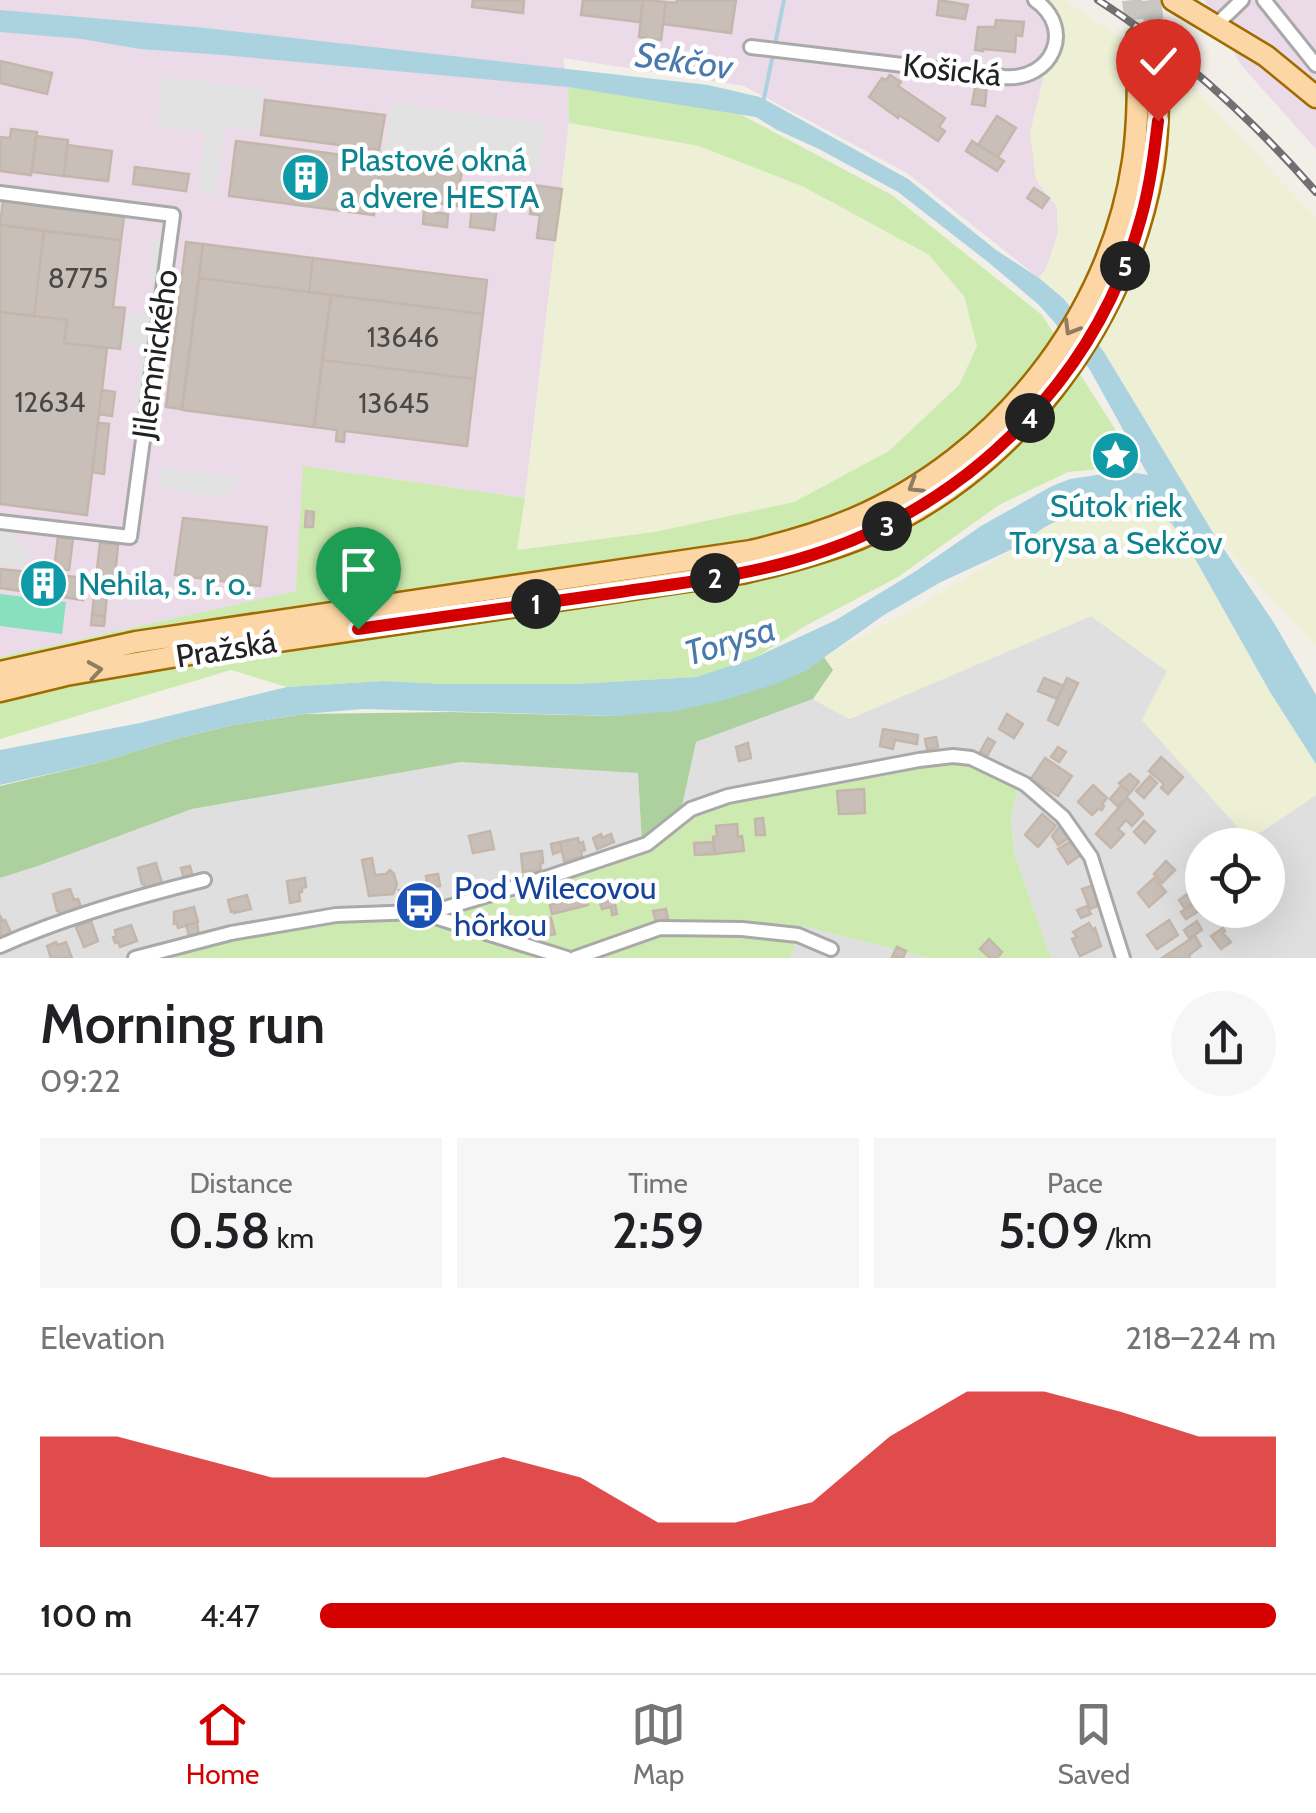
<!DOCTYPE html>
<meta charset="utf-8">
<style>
body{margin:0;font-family:Cabin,sans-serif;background:#f6f6f6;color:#202124;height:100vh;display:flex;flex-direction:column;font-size:38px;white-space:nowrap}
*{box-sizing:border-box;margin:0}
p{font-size:32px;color:#757577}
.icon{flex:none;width:55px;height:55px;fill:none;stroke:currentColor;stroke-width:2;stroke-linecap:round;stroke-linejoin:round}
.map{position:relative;height:958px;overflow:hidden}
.sheet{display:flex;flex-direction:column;background:#fff;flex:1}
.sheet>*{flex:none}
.fabs{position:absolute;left:1185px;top:828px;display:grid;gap:20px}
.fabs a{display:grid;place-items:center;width:100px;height:100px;border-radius:50%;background:#fff;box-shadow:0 10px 40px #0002;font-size:50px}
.pin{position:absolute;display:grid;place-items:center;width:85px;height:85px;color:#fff;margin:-102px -42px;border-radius:50% 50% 50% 0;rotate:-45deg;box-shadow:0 0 10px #0007}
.pin .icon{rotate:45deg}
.km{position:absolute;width:50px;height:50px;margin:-25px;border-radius:50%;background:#222;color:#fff;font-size:28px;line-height:50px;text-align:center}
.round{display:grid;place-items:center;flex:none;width:105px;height:105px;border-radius:52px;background:#f6f6f6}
.headline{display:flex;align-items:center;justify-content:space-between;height:170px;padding:0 40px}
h1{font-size:55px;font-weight:600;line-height:75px}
.figures{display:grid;grid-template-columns:repeat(3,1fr);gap:15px;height:170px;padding:10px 40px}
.figures div{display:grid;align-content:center;border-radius:0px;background:#f6f6f6;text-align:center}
.figures b{font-size:50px;font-weight:600}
.figures small{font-size:28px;font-weight:400}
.figures p{font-size:28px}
.chart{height:280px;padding:20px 40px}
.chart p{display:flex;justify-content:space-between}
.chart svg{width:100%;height:180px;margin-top:10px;fill:#d40000;opacity:.7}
ul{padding:0 40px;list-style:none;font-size:32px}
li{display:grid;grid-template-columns:160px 120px 1fr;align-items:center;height:75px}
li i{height:25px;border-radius:12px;background:#d40000}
.tab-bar{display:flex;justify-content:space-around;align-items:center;height:140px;border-top:2px solid #e0e0e0;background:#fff;font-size:28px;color:#757577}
.tab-bar a{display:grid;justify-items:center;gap:5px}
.tab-bar .selected{color:#d40000}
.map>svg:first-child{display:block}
.residential{fill:#e0dfdf;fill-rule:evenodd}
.industrial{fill:#ebdbe8}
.farmland{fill:#eef0d5}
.grass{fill:#cdebb0}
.forest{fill:#add19e}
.pitch{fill:#88e0be}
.parking{fill:#e2e2e2}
.water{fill:#aad3df}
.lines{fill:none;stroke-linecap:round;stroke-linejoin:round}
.stream{stroke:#aad3df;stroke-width:4}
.building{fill:#c7bfb8;stroke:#c4b6ab;stroke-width:2.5}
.primary-tunnel{stroke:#c8c6c1;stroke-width:20;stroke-dasharray:20 10;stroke-linecap:butt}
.street-casing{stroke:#a9a9a9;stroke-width:18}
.primary-casing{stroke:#a06b00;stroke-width:25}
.street{stroke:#fff;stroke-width:12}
.primary{stroke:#fcd6a4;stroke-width:20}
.rail-casing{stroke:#707070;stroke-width:8}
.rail{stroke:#fff;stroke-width:4;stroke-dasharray:11;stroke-linecap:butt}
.oneway{stroke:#8f7c63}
.route-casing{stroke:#fff;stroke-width:20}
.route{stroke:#d40000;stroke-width:12}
.labels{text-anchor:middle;stroke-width:9;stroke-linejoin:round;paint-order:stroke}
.number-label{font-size:28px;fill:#4b4948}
.street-label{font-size:32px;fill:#222;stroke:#fff}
.culture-label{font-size:32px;fill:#0d838f;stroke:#fff;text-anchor:start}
.transit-label{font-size:32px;fill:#164399;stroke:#fff;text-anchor:start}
.water-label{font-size:35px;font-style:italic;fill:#4a7aab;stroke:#fff}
</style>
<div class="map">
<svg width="1316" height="958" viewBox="0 0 1316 958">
<rect width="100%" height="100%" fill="#f2efe9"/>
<path class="residential" d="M 1091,616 L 1167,671 L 1249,840 L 1316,795 L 1316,958 L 1051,958 L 1014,853 L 1011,817 L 1020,783 L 681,811 L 696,742 L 813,699 L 849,719 ZM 1202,845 L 1268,845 L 1268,910 L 1202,910 Z
M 461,762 L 638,772 L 642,844 L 520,896 L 470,909 L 428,917 L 208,930 L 125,958 L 0,958 L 0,878 L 38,866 L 192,809 Z
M 803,925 L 929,958 L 790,958 Z"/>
<path class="industrial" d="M 0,0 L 1031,0 L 1051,10 L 1036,179 L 1057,207 L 1058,233 L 1046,269 L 1039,278 L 907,173 L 744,86 L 563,58 L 568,87 L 569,123 L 525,498 L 304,466 L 297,591 L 0,657 Z
M 1204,0 L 1316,0 L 1316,149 L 1241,65 Z"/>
<path class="farmland" d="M 1031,0 L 1065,0 L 1194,88 L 1316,218 L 1316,647 L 1215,536 L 1104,352 L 1064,298 L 1039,278 L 1046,269 L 1058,233 L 1057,207 L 1036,180 L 1030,133 L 1045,71 L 1051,11 Z
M 569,123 L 699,146 L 804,187 L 929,255 L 964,296 L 977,346 L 959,385 L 889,451 L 794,502 L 654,532 L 516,550 L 525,498 Z
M 1110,497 L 1137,501 L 1161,515 L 1172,524 L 1185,541 L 1270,692 L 1316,764 L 1316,795 L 1249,840 L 1142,720 L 1167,671 L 1091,616 L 849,719 L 813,699 L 833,670 L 824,657 L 915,608 L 1021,545 L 1043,528 L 1087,505 Z"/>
<path class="grass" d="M 568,87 L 736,112 L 892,195 L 1042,315 L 1128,449 L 1135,466 L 1068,472 L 999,505 L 898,577 L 805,626 L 752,660 L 696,677 L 575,684 L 445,684 L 383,681 L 287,687 L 231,670 L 0,739 L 0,657 L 296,591 L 303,466 L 525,498 L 517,550 L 654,532 L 794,502 L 889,451 L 959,385 L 977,346 L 964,296 L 929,255 L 804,187 L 699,146 L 569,123 Z
M 969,761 L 1020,782 L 1011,817 L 1014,853 L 1051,958 L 929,958 L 803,926 L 790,958 L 125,958 L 207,930 L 376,905 L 412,915 L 428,917 L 470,909 L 520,896 L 576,872 L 629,856 L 681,811 L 921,765 Z"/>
<path class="forest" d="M 824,657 L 833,670 L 813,699 L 696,742 L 681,811 L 642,844 L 638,773 L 461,762 L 192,809 L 38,866 L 0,878 L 0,786 L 97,763 L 179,738 L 233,725 L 304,714 L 450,712 L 614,716 L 805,671 Z"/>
<path class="pitch" d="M 0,594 L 66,602 L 62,634 L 0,626 Z"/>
<path class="parking" d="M 162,77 L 264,89 L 259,131 L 225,128 L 216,196 L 198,193 L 205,132 L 157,127 Z
M 392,103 L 545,123 L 539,169 L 384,149 Z
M 153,239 L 170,241 L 165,279 L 149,277 Z
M 127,313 L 160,317 L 155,349 L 123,344 Z
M 141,353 L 155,355 L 147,414 L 134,412 Z
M 162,467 L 238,477 L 236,491 L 230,490 L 229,498 L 159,489 Z
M 0,527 L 16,529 L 15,537 L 29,553 L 27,569 L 0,566 Z
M 1182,869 L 1195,884 L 1180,898 L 1167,883 Z"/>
<path class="water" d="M 0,10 L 196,27 L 708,85 L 760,97 L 908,179 L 996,250 L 1039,278 L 1064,299 L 1104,352 L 1215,536 L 1274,623 L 1316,695 L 1316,764 L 1270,692 L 1185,541 L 1172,524 L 1147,506 L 1124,498 L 1110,497 L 1087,505 L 1043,528 L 1021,545 L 941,582 L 884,615 L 805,671 L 776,684 L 724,700 L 676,711 L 614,716 L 363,709 L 304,714 L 233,725 L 179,738 L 97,763 L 0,785 L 0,750 L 140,723 L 287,687 L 383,681 L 445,684 L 575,684 L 696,677 L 752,659 L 836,620 L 916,571 L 981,526 L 1052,486 L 1070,479 L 1110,473 L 1131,472 L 1148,475 L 1090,370 L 1055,323 L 1039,305 L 988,262 L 898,192 L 819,149 L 777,130 L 756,117 L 568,87 L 223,55 L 140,49 L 82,39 L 0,32 Z"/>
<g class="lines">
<path class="stream" d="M 775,44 L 784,0
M 763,103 L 773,54"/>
</g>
<path class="building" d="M 473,0 L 524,0 L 523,13 L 472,7 Z
M 583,0 L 643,0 L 640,22 L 581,15 Z
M 643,0 L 666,2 L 661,40 L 639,37 Z
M 677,0 L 736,0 L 731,33 L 663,24 L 666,2 L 676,3 Z
M 939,0 L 968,5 L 965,19 L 937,15 Z
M 996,20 L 1024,22 L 1022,36 L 1016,35 L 1015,52 L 983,49 L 983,51 L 975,50 L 978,27 L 995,27 Z
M 0,61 L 52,73 L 47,94 L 0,83 Z
M 890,75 L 901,82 L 898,86 L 945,118 L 939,127 L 945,131 L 938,141 L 899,115 L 898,118 L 869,97 L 882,78 L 886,80 Z
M 976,83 L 987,85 L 985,106 L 972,104 Z
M 265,100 L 385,115 L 379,150 L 261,135 Z
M 997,116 L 1016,128 L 998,157 L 978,145 Z
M 11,129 L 37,132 L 31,175 L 0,171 L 0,137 L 10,138 Z
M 36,136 L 68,140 L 64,176 L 32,172 Z
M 236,141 L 381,160 L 374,215 L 229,196 Z
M 972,141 L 1004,161 L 997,171 L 966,151 Z
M 67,145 L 112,151 L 108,181 L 64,176 Z
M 382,153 L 463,162 L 457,206 L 377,195 Z
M 135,167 L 189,174 L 186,191 L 133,184 Z
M 534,185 L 562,189 L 555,240 L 537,238 L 540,215 L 530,214 Z
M 474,187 L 499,190 L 494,230 L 470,227 Z
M 1034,188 L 1049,198 L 1042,208 L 1027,198 Z
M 3,201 L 124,216 L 121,240 L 0,225 Z
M 424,211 L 448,214 L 447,227 L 423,224 Z
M 0,225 L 44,231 L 34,316 L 0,312 Z
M 44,231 L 121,240 L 113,307 L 125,308 L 120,349 L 64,343 L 67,320 L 34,316 Z
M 186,242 L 203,244 L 182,409 L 166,407 Z
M 203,244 L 313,258 L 309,292 L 199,278 Z
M 313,258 L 487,280 L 483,314 L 309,292 Z
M 199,278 L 331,295 L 314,427 L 182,410 Z
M 331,295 L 483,314 L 475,379 L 322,360 Z
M 0,312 L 67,320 L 64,343 L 107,348 L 87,515 L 0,504 Z
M 322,360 L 475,379 L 467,446 L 345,431 L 344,442 L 336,441 L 337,430 L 314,427 Z
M 102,390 L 115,392 L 112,416 L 99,414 Z
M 98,423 L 109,424 L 104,474 L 92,472 Z
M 306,511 L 314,512 L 313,527 L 305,527 Z
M 183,518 L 267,527 L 260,586 L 175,575 Z
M 58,537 L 73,539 L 69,570 L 54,569 Z
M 100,543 L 118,545 L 114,586 L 108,585 L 105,616 L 92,615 Z
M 0,569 L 86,578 L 83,600 L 0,588 Z
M 139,585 L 152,587 L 151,594 L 138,592 Z
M 92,615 L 105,616 L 104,626 L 91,625 Z
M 1044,678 L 1064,686 L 1057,699 L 1038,691 Z
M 1067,678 L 1078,683 L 1058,725 L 1048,720 Z
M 1007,714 L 1023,724 L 1014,738 L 999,729 Z
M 883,729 L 918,735 L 917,744 L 895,740 L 893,749 L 880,746 Z
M 936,737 L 938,747 L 927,749 L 925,739 Z
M 988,738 L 995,742 L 987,756 L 980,752 Z
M 748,743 L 751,758 L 739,761 L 736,747 Z
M 1058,747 L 1066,752 L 1059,762 L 1051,757 Z
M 1161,757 L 1183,777 L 1168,794 L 1161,788 L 1164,784 L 1149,771 Z
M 1045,758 L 1072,776 L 1058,796 L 1031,779 Z
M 1130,774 L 1139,782 L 1130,793 L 1119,783 Z
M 1150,776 L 1157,783 L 1144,798 L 1136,791 Z
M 1093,785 L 1107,798 L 1102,804 L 1104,806 L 1102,810 L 1098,809 L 1092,815 L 1078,802 Z
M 1121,786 L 1130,793 L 1118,807 L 1110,799 Z
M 864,789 L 865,813 L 839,814 L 837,791 Z
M 1127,798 L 1143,814 L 1132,826 L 1126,820 L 1118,829 L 1124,834 L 1111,848 L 1096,834 Z
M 1042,814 L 1056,826 L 1038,847 L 1025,835 Z
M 763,818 L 765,835 L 756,835 L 755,819 Z
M 1144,821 L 1155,831 L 1145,843 L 1134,832 Z
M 737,824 L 738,837 L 742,836 L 744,851 L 715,854 L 713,837 L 717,836 L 716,826 Z
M 1060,826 L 1069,838 L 1058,845 L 1052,836 Z
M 490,831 L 494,849 L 473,853 L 469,836 Z
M 601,834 L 602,838 L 611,834 L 614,842 L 597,849 L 593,838 Z
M 578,838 L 579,843 L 583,842 L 585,850 L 581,851 L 582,857 L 564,861 L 560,842 Z
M 1073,840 L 1082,854 L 1068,864 L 1058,849 Z
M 560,842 L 562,851 L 553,854 L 551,844 Z
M 713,842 L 715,854 L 695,855 L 694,843 Z
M 542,851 L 543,863 L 540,863 L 541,870 L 523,872 L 521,854 Z
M 372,858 L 375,875 L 386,874 L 390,870 L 394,874 L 397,885 L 393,894 L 369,896 L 362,860 Z
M 1166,861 L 1175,870 L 1162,883 L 1154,874 Z
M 156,863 L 162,883 L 145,888 L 144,884 L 142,884 L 138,868 Z
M 190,866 L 193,877 L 184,879 L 181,868 Z
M 1202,869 L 1202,881 L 1197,884 L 1191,876 Z
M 438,874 L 440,886 L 428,888 L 426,876 Z
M 305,878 L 306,887 L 302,888 L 302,892 L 299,892 L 300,901 L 290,903 L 287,881 Z
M 1154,878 L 1166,892 L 1149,907 L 1138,893 Z
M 1094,885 L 1101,905 L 1090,909 L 1082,889 Z
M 415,888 L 415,900 L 400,901 L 399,890 Z
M 70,889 L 74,900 L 78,899 L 81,907 L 71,910 L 72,913 L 67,915 L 66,912 L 60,914 L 59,911 L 57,911 L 53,894 Z
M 1187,894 L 1192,903 L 1185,909 L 1179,900 Z
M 247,895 L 251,909 L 234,913 L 233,911 L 231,912 L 228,900 Z
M 587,897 L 588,905 L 552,914 L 550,905 Z
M 614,899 L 617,914 L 612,915 L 611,907 L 602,909 L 600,903 Z
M 1196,903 L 1200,910 L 1186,919 L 1181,912 Z
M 1087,906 L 1091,914 L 1081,918 L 1077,910 Z
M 194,907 L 198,922 L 178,928 L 177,923 L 174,924 L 174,912 Z
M 666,909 L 668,919 L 656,922 L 653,911 Z
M 0,916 L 3,921 L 5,920 L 11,933 L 0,939 Z
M 551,918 L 555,934 L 542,937 L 539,921 Z
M 1169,920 L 1178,935 L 1157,949 L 1147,935 Z
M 91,921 L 98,941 L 84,947 L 76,927 Z
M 1197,921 L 1202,930 L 1189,938 L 1184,930 Z
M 197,923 L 199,936 L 190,939 L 186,925 Z
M 1089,923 L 1093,930 L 1095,928 L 1101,946 L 1080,956 L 1072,939 L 1077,937 L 1073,932 Z
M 131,925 L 137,941 L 120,947 L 118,942 L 115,943 L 113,937 L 116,936 L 115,930 Z
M 1223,928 L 1225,931 L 1223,933 L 1231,942 L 1221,949 L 1211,936 Z
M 1195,936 L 1201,946 L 1189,955 L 1190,958 L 1162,958 Z
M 989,939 L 1002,952 L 997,958 L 990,958 L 980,949 Z
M 56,942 L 58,945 L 66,942 L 72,958 L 51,958 L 47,946 Z
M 897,947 L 906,951 L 903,958 L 892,957 Z"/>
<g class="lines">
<path class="primary-tunnel" d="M 1132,0 L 1137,38
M 1151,0 L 1158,54"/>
<defs>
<path id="street" d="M 1264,0 L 1316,65
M 1215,26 L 1242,0
M 751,47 L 1004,77 C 1052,81 1076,29 1035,0
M 0,193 L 173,215 L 130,537 L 0,522
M 425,914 L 567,958
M 0,946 C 65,917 135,897 204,880
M 135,958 L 231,933 L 336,915 L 417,912 L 445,908 L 552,876 L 647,844 L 691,809 L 728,796 L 919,760 L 953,756 L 971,758 L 1025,784 L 1063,817 L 1091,857 L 1123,958
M 575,958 L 660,928 L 742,929 L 798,935 L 831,949"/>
<path id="primary" d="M 1173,0 L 1266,56 L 1316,97
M 0,672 L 136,642 L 751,551 C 785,543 820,533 853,519 C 998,457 1110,317 1133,161 C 1139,120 1138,79 1137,38
M 0,691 L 66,675 L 177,656 L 742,573 C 781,564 820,554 858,539 C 1010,477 1126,329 1153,168 C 1159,130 1158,92 1158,54"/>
</defs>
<use href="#street" class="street-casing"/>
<use href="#primary" class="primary-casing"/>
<use href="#street" class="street"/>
<use href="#primary" class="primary"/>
<defs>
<path id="rail" d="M 1098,0 C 1180,53 1252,119 1316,192"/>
</defs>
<use href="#rail" class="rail-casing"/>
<use href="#rail" class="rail"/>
</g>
<defs><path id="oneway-chevron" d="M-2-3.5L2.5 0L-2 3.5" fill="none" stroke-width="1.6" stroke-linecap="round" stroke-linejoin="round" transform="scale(2.5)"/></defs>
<g class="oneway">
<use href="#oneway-chevron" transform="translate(1071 328) rotate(121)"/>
<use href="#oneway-chevron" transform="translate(915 486) rotate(148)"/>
<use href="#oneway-chevron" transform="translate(95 670) rotate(-9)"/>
</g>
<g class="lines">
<defs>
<path id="route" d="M 358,629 C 445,617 533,604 620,592 C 689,582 760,574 827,550 C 978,497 1098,373 1141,218 C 1150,186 1154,154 1158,121"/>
</defs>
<use href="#route" class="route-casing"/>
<use href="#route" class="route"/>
</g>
<defs>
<symbol id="building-disc" viewBox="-11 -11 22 22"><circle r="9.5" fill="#0f9aa8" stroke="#fff"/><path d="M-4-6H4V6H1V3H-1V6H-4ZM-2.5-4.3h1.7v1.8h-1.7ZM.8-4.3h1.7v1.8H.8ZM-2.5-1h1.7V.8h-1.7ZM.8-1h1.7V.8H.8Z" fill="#fff"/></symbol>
<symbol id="sight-disc" viewBox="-11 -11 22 22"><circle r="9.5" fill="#0f9aa8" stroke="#fff"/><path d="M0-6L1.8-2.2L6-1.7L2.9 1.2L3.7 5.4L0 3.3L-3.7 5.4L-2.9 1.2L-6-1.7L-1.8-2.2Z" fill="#fff"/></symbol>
<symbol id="bus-disc" viewBox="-11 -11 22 22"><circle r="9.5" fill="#1a4fb4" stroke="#fff"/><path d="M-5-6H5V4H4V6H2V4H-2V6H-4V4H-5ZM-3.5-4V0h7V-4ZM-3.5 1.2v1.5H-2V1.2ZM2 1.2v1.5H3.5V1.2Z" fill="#fff"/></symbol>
</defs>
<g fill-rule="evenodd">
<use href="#building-disc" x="278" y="150" width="55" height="55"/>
<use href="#sight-disc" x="1088" y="428" width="55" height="55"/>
<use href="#building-disc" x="16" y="556" width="55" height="55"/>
<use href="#bus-disc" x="392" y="878" width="55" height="55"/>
</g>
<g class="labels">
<g class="number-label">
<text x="78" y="288">8775</text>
<text x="403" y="347">13646</text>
<text x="50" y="412">12634</text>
<text x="394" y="413">13645</text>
</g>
<g class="street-label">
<text transform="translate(952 70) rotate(6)" y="11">Košická</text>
<text transform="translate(155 354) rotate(-82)" y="11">Jilemnického</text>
<text transform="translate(226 649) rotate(-9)" y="11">Pražská</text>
</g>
<g class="culture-label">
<text x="340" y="171">Plastové okná<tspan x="340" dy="37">a dvere HESTA</tspan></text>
<text x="1116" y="517" text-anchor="middle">Sútok riek<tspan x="1116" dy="37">Torysa a Sekčov</tspan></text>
<text x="78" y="595">Nehila, s. r. o.</text>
</g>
<g class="transit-label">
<text x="454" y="899">Pod Wilecovou<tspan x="454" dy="37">hôrkou</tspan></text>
</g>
<g class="water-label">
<text transform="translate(684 61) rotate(8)" y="12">Sekčov</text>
<text transform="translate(730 641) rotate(-17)" y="12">Torysa</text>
</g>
</g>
</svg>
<div class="fabs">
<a><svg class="icon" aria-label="locate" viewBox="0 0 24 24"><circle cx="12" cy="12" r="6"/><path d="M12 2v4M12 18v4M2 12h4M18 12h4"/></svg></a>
</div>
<div class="pin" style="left:358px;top:629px;background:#1e9e55"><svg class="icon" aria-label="arrive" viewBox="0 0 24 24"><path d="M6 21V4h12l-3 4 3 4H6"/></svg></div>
<div class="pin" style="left:1158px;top:121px;background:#d93025"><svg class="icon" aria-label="check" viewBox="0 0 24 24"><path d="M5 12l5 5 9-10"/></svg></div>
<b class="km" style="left:536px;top:604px">1</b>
<b class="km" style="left:715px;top:578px">2</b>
<b class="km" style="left:887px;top:526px">3</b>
<b class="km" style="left:1030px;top:418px">4</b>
<b class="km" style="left:1125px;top:266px">5</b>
</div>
<section class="sheet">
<div class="headline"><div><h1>Morning run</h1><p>09:22</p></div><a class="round"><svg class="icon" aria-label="share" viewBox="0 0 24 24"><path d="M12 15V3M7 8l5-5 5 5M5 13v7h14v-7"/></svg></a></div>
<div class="figures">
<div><p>Distance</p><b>0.58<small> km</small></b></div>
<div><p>Time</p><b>2:59</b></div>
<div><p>Pace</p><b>5:09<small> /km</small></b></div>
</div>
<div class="chart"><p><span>Elevation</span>218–224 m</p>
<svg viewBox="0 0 160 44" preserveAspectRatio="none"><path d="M0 44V17L10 17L20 22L30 27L40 27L50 27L60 22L70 27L80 38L90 38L100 33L110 17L120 6L130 6L140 11L150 17L160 17V44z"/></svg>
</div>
<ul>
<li><b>100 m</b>4:47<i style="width:100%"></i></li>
</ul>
</section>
<nav class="tab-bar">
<a class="selected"><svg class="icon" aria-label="home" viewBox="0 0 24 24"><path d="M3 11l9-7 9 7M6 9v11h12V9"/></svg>Home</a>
<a><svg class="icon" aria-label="map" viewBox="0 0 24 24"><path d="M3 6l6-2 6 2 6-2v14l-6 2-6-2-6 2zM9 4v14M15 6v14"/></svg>Map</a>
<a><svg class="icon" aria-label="saved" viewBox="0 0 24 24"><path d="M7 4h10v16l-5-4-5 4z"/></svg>Saved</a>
</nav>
